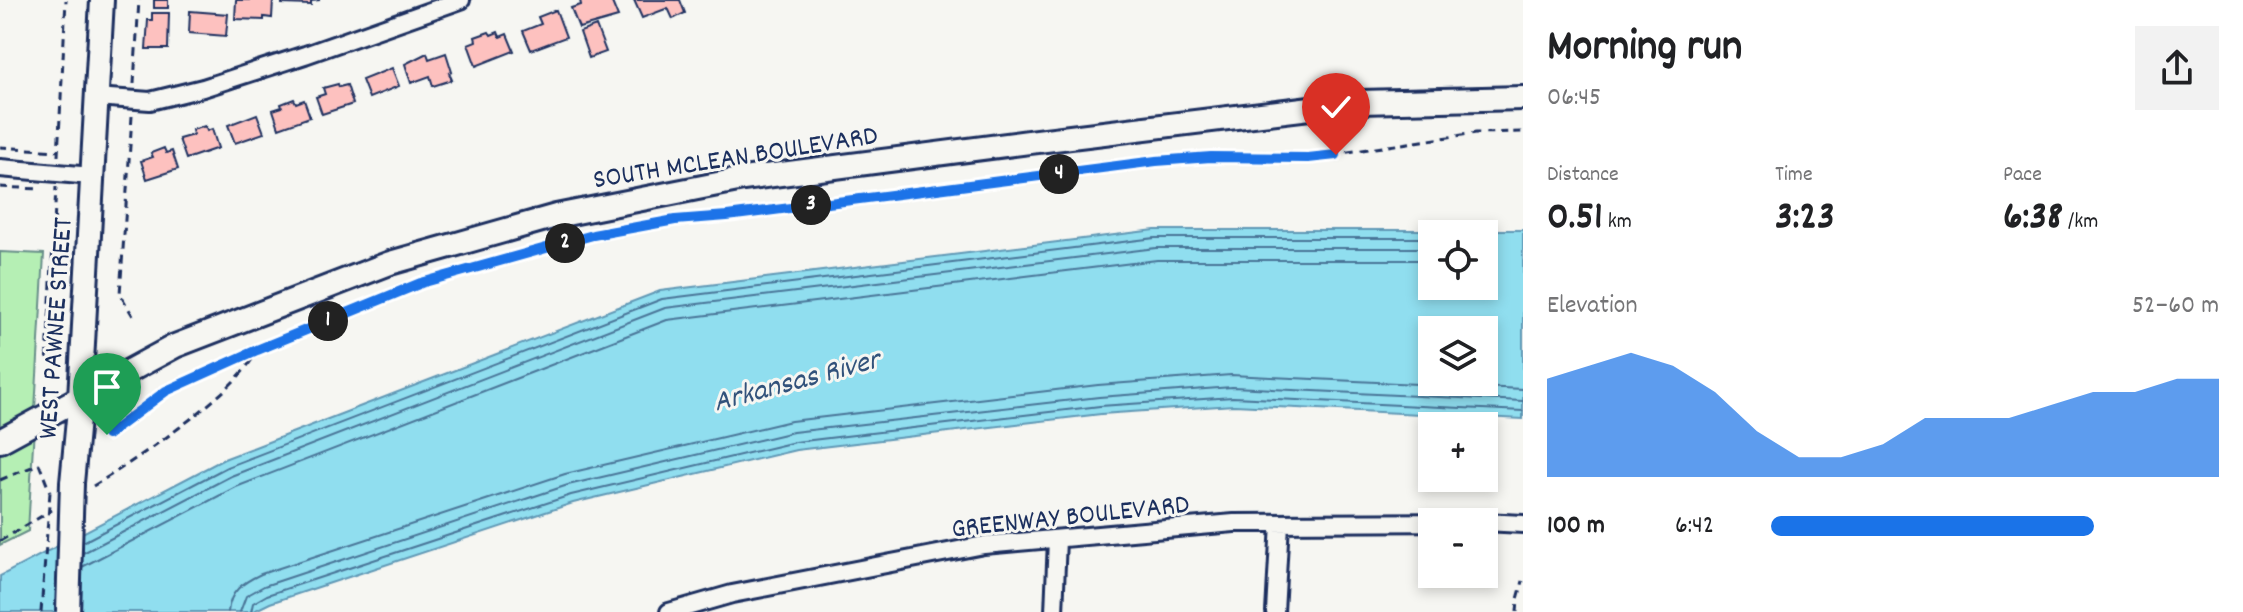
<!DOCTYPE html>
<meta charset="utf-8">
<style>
body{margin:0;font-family:Dekko,sans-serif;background:#f2f2f2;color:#202124;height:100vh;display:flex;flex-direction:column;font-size:30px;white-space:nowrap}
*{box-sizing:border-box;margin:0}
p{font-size:26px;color:#757577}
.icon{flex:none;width:44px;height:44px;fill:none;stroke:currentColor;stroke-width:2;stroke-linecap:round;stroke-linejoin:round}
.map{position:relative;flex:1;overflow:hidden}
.details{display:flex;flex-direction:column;background:#fff;width:720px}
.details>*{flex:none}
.tools{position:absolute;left:1418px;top:220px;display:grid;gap:16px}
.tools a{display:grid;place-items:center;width:80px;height:80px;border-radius:0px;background:#fff;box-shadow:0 4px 12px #0003;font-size:40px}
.pin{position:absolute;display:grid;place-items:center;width:68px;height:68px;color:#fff;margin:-82px -34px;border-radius:50% 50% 50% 0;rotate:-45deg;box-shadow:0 0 8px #0007}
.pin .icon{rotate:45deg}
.km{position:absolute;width:40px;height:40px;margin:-20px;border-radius:50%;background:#222;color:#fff;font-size:22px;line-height:40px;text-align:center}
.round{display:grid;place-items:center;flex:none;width:84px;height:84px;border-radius:0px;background:#f2f2f2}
.overview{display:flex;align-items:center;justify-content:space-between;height:136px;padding:0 24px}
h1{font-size:44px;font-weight:700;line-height:60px}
.metrics{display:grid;grid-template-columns:repeat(3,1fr);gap:12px;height:136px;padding:8px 24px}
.metrics div{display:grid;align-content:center}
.metrics b{font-size:40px;font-weight:700}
.metrics small{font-size:22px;font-weight:400}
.metrics p{font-size:22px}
.chart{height:224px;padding:16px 24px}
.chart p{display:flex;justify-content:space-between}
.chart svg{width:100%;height:144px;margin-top:8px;fill:#1a73e8;opacity:.7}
ul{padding:0 24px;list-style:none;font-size:26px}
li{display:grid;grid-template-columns:128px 96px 1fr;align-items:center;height:60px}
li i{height:20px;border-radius:10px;background:#1a73e8}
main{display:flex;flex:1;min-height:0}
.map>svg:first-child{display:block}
.green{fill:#b5efb4;stroke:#688f89;stroke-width:2}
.water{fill:#90deef;stroke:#6198b5;stroke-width:2;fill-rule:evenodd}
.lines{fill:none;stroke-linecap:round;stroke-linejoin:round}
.shore{stroke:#4a7598;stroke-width:2}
.building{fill:#fdc1bf;stroke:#1b2f5e;stroke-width:2}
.street-casing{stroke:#1b2f5e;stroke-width:22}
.secondary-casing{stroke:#1b2f5e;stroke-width:28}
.path{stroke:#1b2f5e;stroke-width:3;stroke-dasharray:8 6;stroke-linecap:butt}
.street{stroke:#f6f6f2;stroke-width:16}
.secondary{stroke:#f6f6f2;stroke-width:22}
.secondary-bridge-casing{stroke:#1b2f5e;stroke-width:28;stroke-linecap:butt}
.path-bridge{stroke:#1b2f5e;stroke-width:3;stroke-dasharray:8 6;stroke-linecap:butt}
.secondary-bridge{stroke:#f6f6f2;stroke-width:22}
.route-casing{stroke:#fff;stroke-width:16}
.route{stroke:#1a73e8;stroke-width:10}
.labels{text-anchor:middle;stroke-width:6;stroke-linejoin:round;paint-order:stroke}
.street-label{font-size:28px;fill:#1b2f5e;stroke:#f6f6f2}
.water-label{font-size:30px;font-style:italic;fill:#32527b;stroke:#f6f6f2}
</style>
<main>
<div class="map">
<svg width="1523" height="612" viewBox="0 0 1523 612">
<rect width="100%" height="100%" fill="#f6f6f2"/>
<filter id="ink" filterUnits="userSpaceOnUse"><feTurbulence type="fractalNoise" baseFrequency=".0125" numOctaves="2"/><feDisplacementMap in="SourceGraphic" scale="16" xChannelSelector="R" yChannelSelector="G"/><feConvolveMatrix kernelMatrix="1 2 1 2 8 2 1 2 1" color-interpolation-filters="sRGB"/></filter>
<g filter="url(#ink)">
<path class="green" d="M 0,252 L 44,254 L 28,531 L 0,545 Z"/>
<path class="water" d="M 1155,230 L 1523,230 L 1523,419 L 1234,405 L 1101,414 L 796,450 L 573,503 L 270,603 L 252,612 L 0,612 L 0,576 L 224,459 L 660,291 ZM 1432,234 L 1484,234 L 1484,286 L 1432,286 ZM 1432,330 L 1484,330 L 1484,382 L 1432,382 Z"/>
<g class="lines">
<path class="shore" d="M 83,542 L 227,467 L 662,299 L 1155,238 L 1432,238
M 83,553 L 231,476 L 665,308 L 1156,248 L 1432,248
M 82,567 L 236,487 L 667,320 L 1157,260 L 1432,260
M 228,612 C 230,591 242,583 261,574 L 565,474 L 791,421 L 1098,385 L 1231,375 L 1523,389
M 240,612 L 246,596 L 264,586 L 568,485 L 793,432 L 1099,397 L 1232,387 L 1523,401
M 251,612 L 253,603 L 267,595 L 571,495 L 795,442 L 1100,406 L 1233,397 L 1523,411"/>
</g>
<path class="building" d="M 154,0 L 168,0 L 168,8 L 154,8 Z
M 236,0 L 273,0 L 272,18 L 264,17 L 264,20 L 235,19 Z
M 282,0 L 320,0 L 311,1 L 311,5 L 282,4 Z
M 580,0 L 611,0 L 618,17 L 579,28 L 571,8 L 581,5 Z
M 634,0 L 680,0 L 685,13 L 673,19 L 668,8 L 642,18 Z
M 556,10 L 566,37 L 531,50 L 523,31 L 541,24 L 538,17 Z
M 190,11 L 228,14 L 226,36 L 189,33 Z
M 152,13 L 169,13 L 168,49 L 146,49 L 148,20 L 152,20 Z
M 596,26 L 606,52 L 589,58 L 580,32 Z
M 489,32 L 491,35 L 498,32 L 500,37 L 507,34 L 514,51 L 476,66 L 468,44 L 476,41 L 475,37 Z
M 427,53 L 429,59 L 446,53 L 452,72 L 449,73 L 452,80 L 433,86 L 430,76 L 411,83 L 405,64 Z
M 392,68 L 399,86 L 369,98 L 362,80 Z
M 338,84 L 339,87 L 347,85 L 353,104 L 322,114 L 316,97 L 325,94 L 323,88 Z
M 294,99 L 296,103 L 304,100 L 310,117 L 279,128 L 273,110 L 282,107 L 281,104 Z
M 257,114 L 264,133 L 235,143 L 228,125 Z
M 205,126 L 207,131 L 212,129 L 218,148 L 186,159 L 179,139 L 193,135 L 192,130 Z
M 164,148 L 166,153 L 172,151 L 178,169 L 147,179 L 141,161 L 153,157 L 151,153 Z"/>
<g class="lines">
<defs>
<path id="street" d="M 96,97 L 150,101 L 203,88 L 305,55 L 461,0
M 0,168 L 92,176
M 1484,522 L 1523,524
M 669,612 L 732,594 L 984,545 L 1234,523 L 1482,522
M 1054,612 L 1057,539
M 1275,612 L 1280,523"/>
<path id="secondary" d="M 0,441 L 175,346 L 390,263 L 556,216 L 743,179 L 1029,142 L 1360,102 L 1523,98
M 72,483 L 80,398 L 102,0"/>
</defs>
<use href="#street" class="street-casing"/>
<use href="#secondary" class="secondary-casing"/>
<path class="path" d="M 134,84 L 139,0
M 132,116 L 120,294 L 133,316
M 0,147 L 58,151
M 58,156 L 66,0
M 0,187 L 40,189
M 47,359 L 56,187
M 107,435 L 166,391 L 257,350
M 0,480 L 39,464 L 50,492
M 93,486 C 133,462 240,391 257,350 L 421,283 L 593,235 L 675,220 L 727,216 L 1156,161 L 1211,157 L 1308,158 L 1476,133 L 1523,132
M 0,541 L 52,510
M 1517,612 L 1518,599 L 1523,581"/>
<use href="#street" class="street"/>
<use href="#secondary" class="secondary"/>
<defs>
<path id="secondary-bridge" d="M 68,612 L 72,483"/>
</defs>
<use href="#secondary-bridge" class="secondary-bridge-casing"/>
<path class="path-bridge" d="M 41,612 L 50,492"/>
<use href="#secondary-bridge" class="secondary-bridge"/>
</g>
</g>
<g class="lines" filter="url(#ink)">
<defs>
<path id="route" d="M 107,435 L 166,391 L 257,350 L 421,283 L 593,235 L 675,220 L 727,216 L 1156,161 L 1211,157 L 1308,158 L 1336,155"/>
</defs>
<use href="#route" class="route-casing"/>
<use href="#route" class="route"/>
</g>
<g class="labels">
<g class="street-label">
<text transform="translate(735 155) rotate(-9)" y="10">SOUTH MCLEAN BOULEVARD</text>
<text transform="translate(53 328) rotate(-86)" y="10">WEST PAWNEE STREET</text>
<text transform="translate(1070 514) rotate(-6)" y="10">GREENWAY BOULEVARD</text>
</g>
<g class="water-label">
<text transform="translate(796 379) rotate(-15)" y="10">Arkansas River</text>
</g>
</g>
</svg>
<div class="tools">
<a><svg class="icon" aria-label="locate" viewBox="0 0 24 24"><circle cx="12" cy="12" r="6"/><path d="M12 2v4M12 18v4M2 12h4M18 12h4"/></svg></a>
<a><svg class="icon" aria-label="layers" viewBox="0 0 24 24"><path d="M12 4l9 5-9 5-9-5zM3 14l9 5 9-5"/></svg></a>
<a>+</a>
<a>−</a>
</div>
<div class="pin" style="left:107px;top:435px;background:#1e9e55"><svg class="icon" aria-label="arrive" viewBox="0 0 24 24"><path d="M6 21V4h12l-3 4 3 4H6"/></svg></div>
<div class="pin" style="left:1336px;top:155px;background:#d93025"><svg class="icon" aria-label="check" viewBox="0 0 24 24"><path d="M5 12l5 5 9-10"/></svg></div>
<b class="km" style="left:328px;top:321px">1</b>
<b class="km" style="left:565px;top:243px">2</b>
<b class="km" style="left:811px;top:205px">3</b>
<b class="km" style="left:1059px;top:174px">4</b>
</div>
<section class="details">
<div class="overview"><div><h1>Morning run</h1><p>06:45</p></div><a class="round"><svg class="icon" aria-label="share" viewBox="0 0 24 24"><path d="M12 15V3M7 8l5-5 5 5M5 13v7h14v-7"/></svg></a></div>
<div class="metrics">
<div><p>Distance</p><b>0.51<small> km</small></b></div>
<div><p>Time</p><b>3:23</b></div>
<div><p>Pace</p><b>6:38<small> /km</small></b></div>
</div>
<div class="chart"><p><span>Elevation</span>52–60 m</p>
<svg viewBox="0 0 160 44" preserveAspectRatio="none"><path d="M0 44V14L10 10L20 6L30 10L40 18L50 30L60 38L70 38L80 34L90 26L100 26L110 26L120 22L130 18L140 18L150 14L160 14V44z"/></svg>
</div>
<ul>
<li><b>100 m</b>6:42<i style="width:72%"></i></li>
</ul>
</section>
</main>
